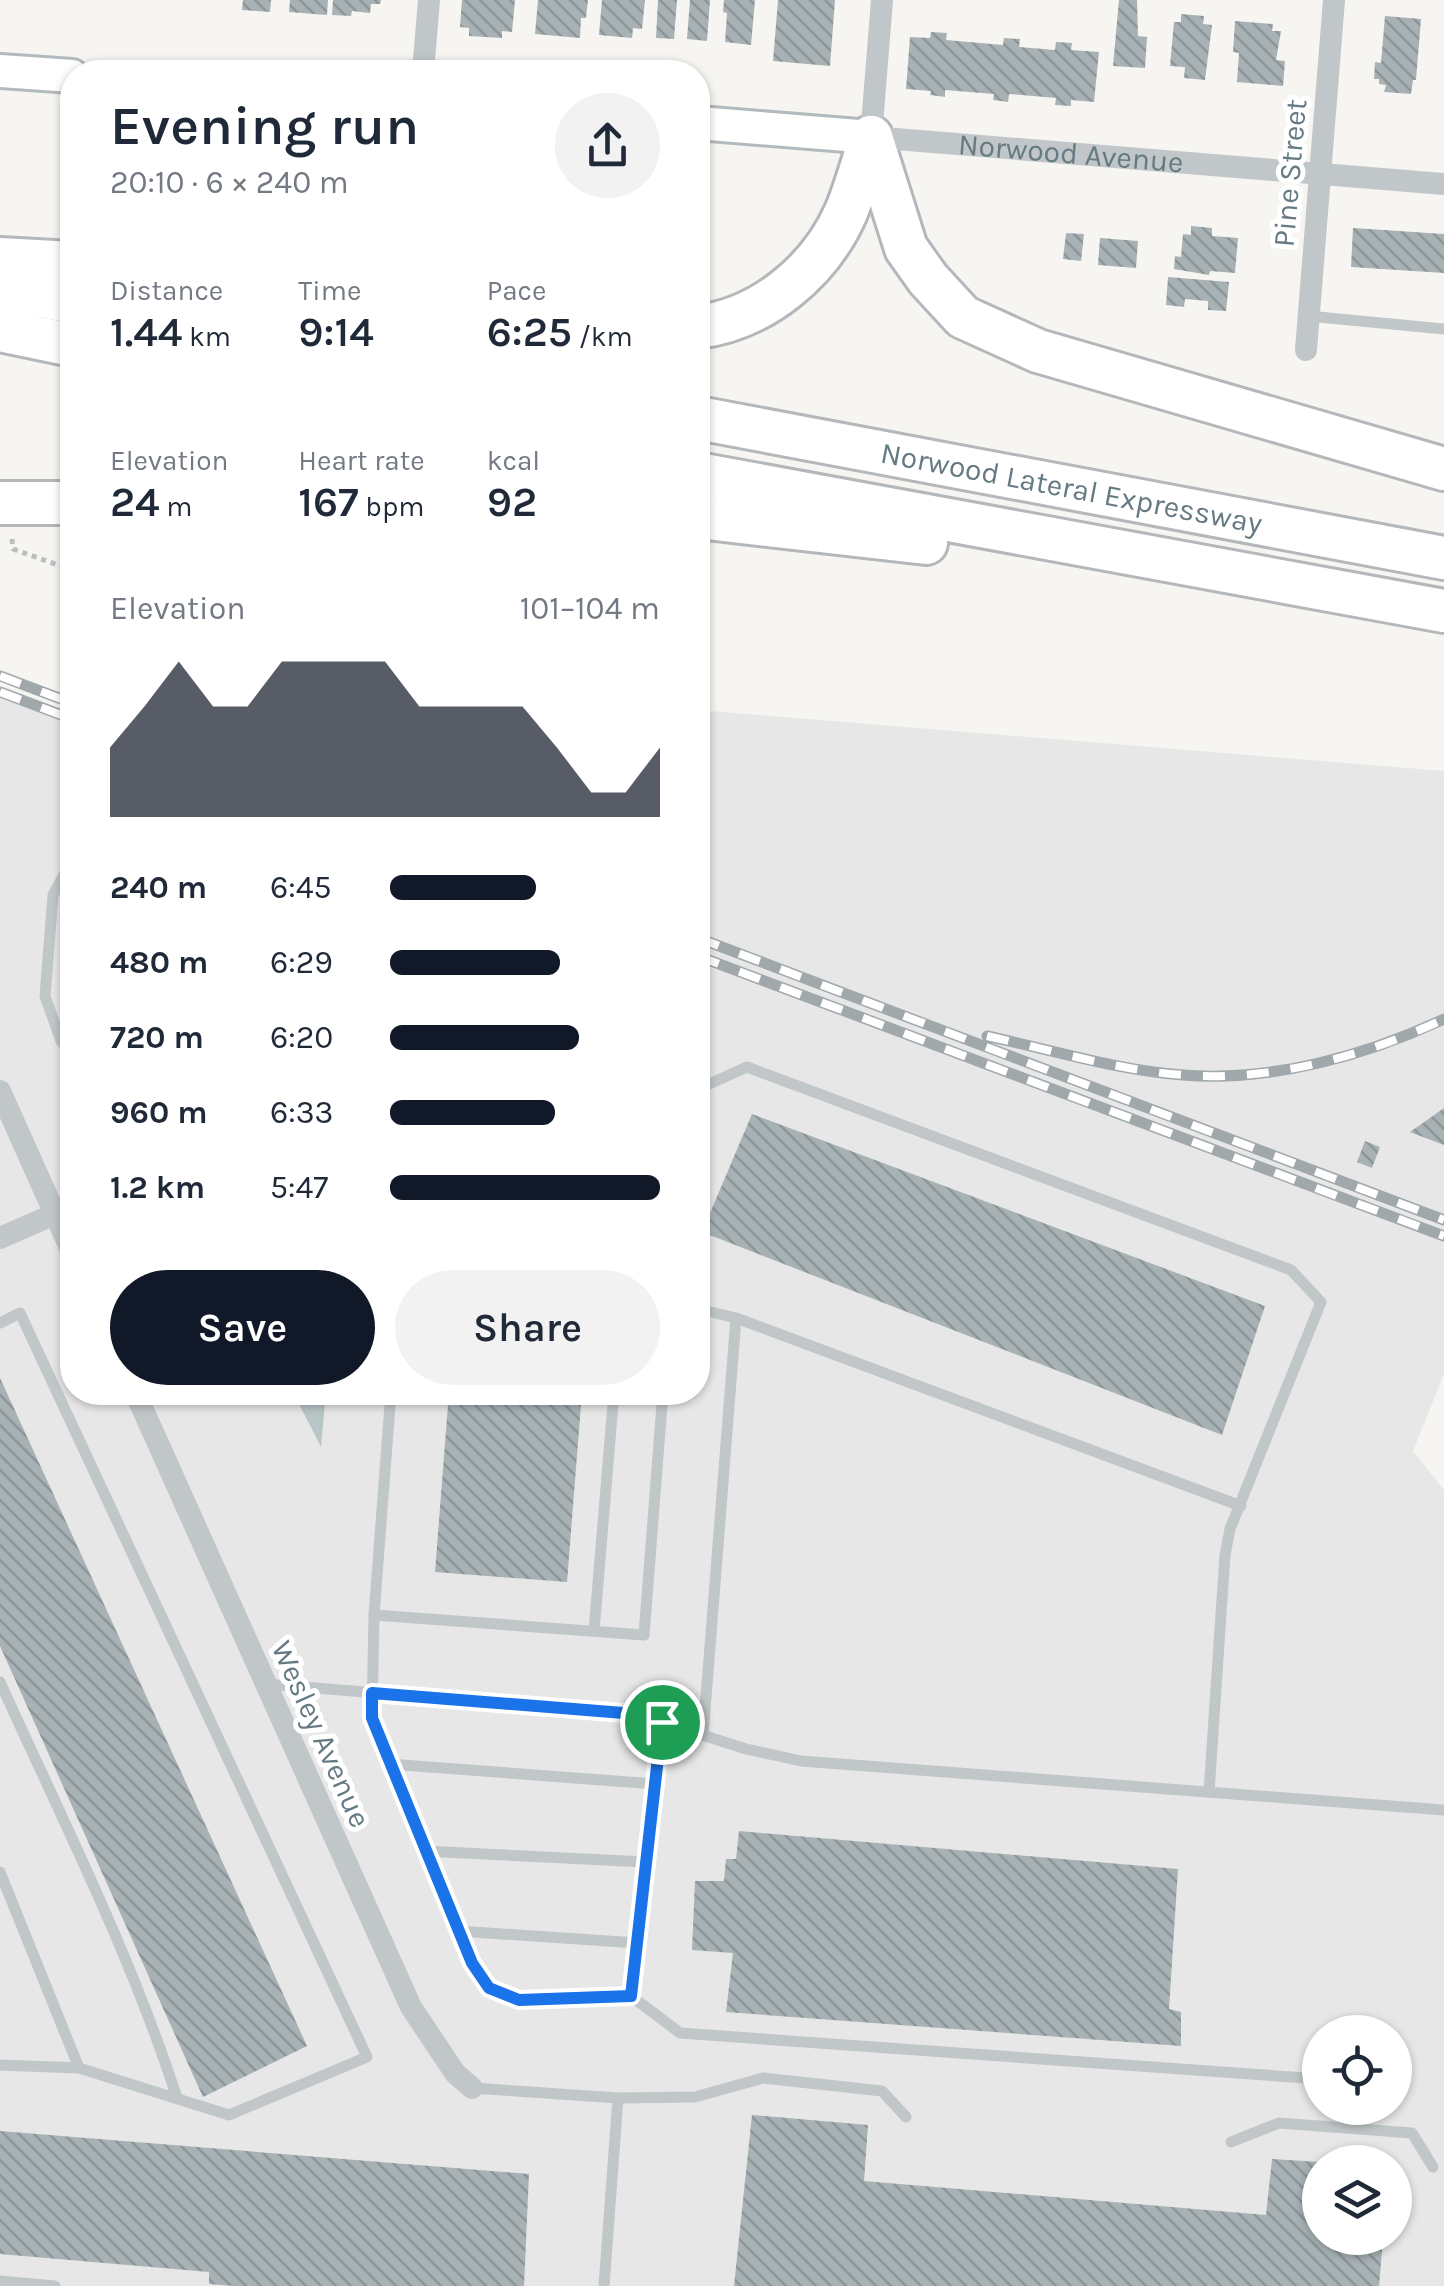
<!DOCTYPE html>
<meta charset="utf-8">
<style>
body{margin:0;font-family:Karla,sans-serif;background:#f2f2f3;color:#1f2937;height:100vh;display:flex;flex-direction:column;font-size:38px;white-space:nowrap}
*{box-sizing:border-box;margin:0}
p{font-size:32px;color:#747a83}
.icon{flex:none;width:55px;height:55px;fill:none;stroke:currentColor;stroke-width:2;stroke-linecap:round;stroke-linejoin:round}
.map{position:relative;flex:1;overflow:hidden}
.panel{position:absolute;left:60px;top:60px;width:650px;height:1345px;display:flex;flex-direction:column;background:#fff;border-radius:40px;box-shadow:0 2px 8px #0004}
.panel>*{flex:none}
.buttons{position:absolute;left:1302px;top:2015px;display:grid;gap:20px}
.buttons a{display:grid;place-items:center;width:110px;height:110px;border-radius:50%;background:#fff;box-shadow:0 2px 8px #0004;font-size:50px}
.pin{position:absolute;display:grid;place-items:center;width:85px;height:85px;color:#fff;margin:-42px;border:5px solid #fff;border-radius:50%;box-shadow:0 2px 10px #0007}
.round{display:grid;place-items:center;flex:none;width:105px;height:105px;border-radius:52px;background:#f2f2f3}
.headline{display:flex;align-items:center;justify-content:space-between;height:170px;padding:0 50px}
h1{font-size:55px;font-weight:600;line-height:75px}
.figures{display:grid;grid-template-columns:repeat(3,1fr);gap:15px;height:170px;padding:10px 50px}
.figures div{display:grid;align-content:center}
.figures b{font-size:42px;font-weight:600}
.figures small{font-size:28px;font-weight:400}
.figures p{font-size:28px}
.chart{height:280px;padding:20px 50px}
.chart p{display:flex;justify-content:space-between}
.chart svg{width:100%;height:180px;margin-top:10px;fill:#111827;opacity:.7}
.action{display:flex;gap:20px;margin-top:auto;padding:20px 50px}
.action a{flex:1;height:115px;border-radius:60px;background:#111827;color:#fff;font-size:40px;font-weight:600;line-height:115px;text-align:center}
.action a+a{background:#f2f2f3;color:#1f2937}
ul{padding:0 50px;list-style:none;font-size:32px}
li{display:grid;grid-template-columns:160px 120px 1fr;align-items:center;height:75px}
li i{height:25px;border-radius:12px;background:#111827}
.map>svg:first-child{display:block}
.built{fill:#e6e7e6;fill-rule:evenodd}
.water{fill:#b8c6c8}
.building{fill:url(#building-back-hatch)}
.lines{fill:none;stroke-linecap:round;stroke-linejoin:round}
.secondary-casing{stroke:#b3babd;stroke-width:38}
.highway-casing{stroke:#b4b8ba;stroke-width:48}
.path{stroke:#bbbebf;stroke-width:5;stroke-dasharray:5 5;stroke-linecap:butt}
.lane{stroke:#c1c6c8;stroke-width:11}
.street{stroke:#c1c6c8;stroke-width:22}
.secondary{stroke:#fff;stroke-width:32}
.highway{stroke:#fff;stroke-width:42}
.rail-casing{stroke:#a0a8ac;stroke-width:11}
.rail{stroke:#fff;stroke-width:8;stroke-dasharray:22;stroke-linecap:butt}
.route-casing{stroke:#fff;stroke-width:20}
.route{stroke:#1a73e8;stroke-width:12}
.labels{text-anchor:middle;stroke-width:10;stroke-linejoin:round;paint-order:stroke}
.street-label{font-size:30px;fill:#657a83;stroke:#fff}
</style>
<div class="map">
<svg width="1444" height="2286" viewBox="0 0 1444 2286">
<defs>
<pattern id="building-back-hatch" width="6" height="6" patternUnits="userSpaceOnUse" patternTransform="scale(2.5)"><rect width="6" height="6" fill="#a8b2b5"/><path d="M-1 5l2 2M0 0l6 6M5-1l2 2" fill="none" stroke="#8c9699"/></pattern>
</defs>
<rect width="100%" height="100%" fill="#f6f5f2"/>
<path class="built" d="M 0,692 L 72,719 L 72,1392 L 698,1392 L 698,710 L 1444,771 L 1444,1374 L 1413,1451 L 1444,1490 L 1444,2286 L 0,2286 ZM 1320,2032 L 1395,2032 L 1395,2108 L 1320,2108 ZM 1320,2162 L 1395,2162 L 1395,2238 L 1320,2238 Z"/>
<path class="water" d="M 296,1393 L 326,1393 L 321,1447 L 296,1398 Z"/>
<path class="building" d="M 243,0 L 271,0 L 270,12 L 242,10 Z
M 290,0 L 328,0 L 327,15 L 289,12 Z
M 333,0 L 381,0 L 380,4 L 371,4 L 370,13 L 352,11 L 351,16 L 332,15 Z
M 462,0 L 515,0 L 512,32 L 502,31 L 502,38 L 469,36 L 469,28 L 460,27 Z
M 538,0 L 588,0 L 586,18 L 581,18 L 580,38 L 535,34 Z
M 602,0 L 645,0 L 642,29 L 633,28 L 632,38 L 599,35 Z
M 658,0 L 677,0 L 674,39 L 656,38 Z
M 690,0 L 710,0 L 707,41 L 687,39 Z
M 724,0 L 755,0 L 751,45 L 725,42 L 727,13 L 723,12 Z
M 778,0 L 835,0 L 830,66 L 773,61 Z
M 1119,0 L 1137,0 L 1138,36 L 1147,37 L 1145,68 L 1113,66 Z
M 1181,14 L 1204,16 L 1203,24 L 1212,25 L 1205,80 L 1184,78 L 1185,67 L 1170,66 L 1174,22 L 1181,22 Z
M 1385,16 L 1421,19 L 1416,80 L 1413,80 L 1411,94 L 1384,92 L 1386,85 L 1379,84 L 1379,79 L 1374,79 L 1375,62 L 1381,63 Z
M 1235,21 L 1273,24 L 1272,31 L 1281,31 L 1276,60 L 1285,61 L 1283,86 L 1237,82 L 1239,53 L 1233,52 Z
M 931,32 L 947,33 L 946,40 L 1003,45 L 1004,38 L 1020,39 L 1019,47 L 1055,50 L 1056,42 L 1072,43 L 1071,50 L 1099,52 L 1094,102 L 1071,100 L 1071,106 L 1055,105 L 1056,98 L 1009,94 L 1008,102 L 993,100 L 994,94 L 945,90 L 945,97 L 930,95 L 931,91 L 906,89 L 910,37 L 930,38 Z
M 1191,226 L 1212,228 L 1212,236 L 1238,238 L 1235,273 L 1210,271 L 1209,275 L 1174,269 L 1175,256 L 1181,257 L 1183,234 L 1191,235 Z
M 1353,228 L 1444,234 L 1444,273 L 1351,267 Z
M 1066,233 L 1084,234 L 1081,261 L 1063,259 Z
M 1100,238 L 1138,241 L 1136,268 L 1098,265 Z
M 1168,277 L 1229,282 L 1226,311 L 1208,310 L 1208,301 L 1185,299 L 1184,307 L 1166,305 Z
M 1444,1108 L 1444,1145 L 1410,1132 Z
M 752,1114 L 1265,1306 L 1222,1435 L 702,1232 Z
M 1365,1141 L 1380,1147 L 1372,1168 L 1357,1162 Z
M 0,1378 L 307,2046 L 203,2097 L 0,1646 Z
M 449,1392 L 582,1392 L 567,1582 L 435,1572 Z
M 739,1831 L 1178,1869 L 1169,2009 L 1181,2012 L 1181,2046 L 726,2012 L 733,1953 L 692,1950 L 695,1881 L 724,1881 L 726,1859 L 736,1859 Z
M 752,2115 L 868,2125 L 864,2181 L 1266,2215 L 1272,2159 L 1320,2162 L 1320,2238 L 1383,2238 L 1379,2286 L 734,2286 Z
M 0,2131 L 529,2174 L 524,2286 L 234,2286 L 209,2284 L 209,2272 L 0,2254 Z"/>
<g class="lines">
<defs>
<path id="secondary" d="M 0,71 L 72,76
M 698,123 L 871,137"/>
<g id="highway">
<path d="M 871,137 L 906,248 L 928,279 L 963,317 L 1038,351 L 1444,469"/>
<path d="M 0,259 L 72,263"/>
<path d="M 0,288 L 72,302"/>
<path d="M 698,327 C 763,319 820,271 846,212 C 856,188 863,162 871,137"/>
<path d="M 0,330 L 72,345"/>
<path id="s2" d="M 698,418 L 1444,558"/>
<path d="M 698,474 L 1444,611"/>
<path d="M 0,503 L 72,503"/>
<path d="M 698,517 L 926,543"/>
</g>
</defs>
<use href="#secondary" class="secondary-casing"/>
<use href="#highway" class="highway-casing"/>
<path class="path" d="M 12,539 L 13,549 L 72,570"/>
<path class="lane" d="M 1308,316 L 1444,329
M 72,864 L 70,864 L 53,895 L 45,996 L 61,1041 L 72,1054
M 698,1089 L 747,1067 L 1291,1270 L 1321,1302 L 1230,1529 L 1225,1555 L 1209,1792
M 698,1309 L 736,1318 L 1241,1506
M 0,1323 L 20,1313 L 367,2057 L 229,2115 L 79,2068
M 374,1615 L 391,1392
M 594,1631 L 614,1392
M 0,1682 C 62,1819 131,1955 177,2098
M 266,1684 L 637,1714 L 746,1749 L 801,1761 L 1444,1810
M 662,1722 L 631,1996 L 680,2033 L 1320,2079
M 703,1735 L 736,1318
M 389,1764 L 655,1784
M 424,1851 L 646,1862
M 0,1872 L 79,2068 L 0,2065
M 458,1931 L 637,1943
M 631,1996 C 597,1997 514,2009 488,1988 C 474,1975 466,1948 458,1931 L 372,1718 L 374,1615 L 644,1635 L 663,1392
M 472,2088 L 618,2098 L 695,2097 L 763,2078 L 882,2091 L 906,2117
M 1231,2142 L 1279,2123 L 1412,2133 L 1433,2167
M 0,2281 L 55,2286
M 604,2286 L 618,2098"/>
<g class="street">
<path id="s1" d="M 882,0 L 871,137 L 1444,184"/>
<path d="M 423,72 L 429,0"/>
<path d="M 1306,350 L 1334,0"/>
<path d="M 0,1091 L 72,1252"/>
<path d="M 0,1238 L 55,1214"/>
<path d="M 135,1392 L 411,2007 L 455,2073 L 472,2088"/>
</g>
<use href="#secondary" class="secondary"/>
<use href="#highway" class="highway"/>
<defs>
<path id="rail" d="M 0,676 L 72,703
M 0,692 L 72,719
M 698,938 L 1444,1220
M 698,956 L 1444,1236
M 987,1036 C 1052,1050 1116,1070 1183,1075 C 1271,1082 1365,1056 1444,1019"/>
</defs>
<use href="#rail" class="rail-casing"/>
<use href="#rail" class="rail"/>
</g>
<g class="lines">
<defs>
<path id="route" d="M 372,1693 L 636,1714 L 662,1722 L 631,1996 L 519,2000 L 489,1988 L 472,1963 L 372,1718 Z"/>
</defs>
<use href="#route" class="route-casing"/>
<use href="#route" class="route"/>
</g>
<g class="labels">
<g class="street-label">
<text dy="10" stroke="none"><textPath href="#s1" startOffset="338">Norwood Avenue</textPath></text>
<text transform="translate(1290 173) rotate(-85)" y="10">Pine Street</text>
<text dy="10" stroke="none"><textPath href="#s2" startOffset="380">Norwood Lateral Expressway</textPath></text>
<text transform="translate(321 1734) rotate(66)" y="10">Wesley Avenue</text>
</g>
</g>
</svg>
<div class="buttons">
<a><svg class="icon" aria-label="locate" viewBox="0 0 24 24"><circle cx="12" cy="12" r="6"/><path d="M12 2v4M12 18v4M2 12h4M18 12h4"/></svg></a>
<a><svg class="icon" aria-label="layers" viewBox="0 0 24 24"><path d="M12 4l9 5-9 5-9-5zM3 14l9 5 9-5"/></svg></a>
</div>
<div class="pin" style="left:662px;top:1722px;background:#1e9e55"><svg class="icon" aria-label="arrive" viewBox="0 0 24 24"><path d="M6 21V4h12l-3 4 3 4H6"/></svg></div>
<section class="panel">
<div class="headline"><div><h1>Evening run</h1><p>20:10 · 6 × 240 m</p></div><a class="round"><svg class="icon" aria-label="share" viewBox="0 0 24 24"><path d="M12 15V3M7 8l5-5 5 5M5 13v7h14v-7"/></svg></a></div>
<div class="figures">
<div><p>Distance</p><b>1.44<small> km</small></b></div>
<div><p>Time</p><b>9:14</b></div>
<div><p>Pace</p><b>6:25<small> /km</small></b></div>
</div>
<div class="figures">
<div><p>Elevation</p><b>24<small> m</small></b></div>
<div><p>Heart rate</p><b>167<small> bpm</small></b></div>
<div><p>kcal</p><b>92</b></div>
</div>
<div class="chart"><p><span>Elevation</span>101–104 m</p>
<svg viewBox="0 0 160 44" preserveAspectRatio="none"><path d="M0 44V27L10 17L20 6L30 17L40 17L50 6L60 6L70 6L80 6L90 17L100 17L110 17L120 17L130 27L140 38L150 38L160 27V44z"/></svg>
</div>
<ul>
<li><b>240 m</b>6:45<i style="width:54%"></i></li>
<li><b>480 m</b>6:29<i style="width:63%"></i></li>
<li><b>720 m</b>6:20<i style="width:70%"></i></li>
<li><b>960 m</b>6:33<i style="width:61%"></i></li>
<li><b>1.2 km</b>5:47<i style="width:100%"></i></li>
</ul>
<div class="action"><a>Save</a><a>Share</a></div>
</section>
</div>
